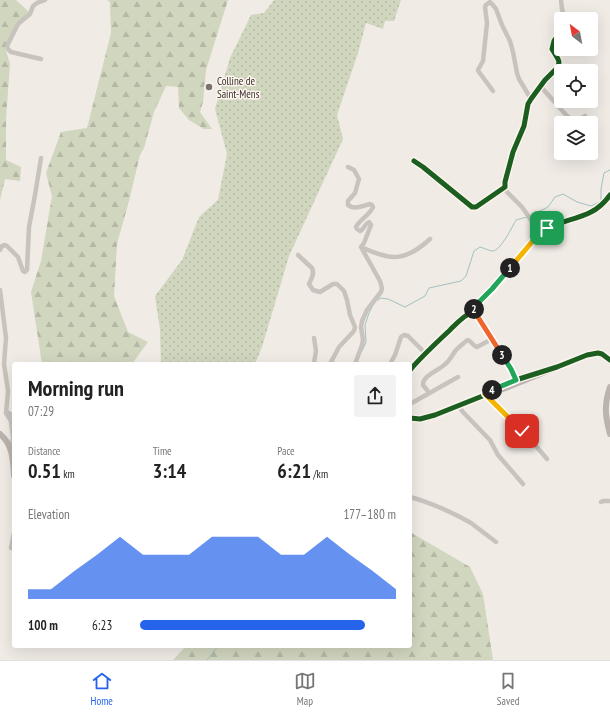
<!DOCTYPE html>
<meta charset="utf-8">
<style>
body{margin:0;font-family:"PT Sans Narrow",sans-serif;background:#f2f2f2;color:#222;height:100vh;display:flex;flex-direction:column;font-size:15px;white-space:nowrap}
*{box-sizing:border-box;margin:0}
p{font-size:13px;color:#767676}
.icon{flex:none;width:22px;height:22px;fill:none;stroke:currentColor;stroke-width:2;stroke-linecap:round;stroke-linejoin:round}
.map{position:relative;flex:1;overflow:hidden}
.side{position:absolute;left:12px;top:362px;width:400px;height:286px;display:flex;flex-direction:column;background:#fff;border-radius:4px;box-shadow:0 4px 16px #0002}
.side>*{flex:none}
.needle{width:26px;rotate:328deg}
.tools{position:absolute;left:554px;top:12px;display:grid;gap:8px}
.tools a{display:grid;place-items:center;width:44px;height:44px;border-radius:4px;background:#fff;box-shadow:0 4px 16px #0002;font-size:20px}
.pin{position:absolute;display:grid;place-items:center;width:34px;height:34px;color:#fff;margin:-17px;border-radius:8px;box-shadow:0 2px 6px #0006}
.km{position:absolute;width:20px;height:20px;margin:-10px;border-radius:50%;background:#222;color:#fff;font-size:11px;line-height:20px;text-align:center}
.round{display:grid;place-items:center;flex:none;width:42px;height:42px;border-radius:4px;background:#f2f2f2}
.summary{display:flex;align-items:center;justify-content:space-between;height:68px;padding:0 16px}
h1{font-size:22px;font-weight:600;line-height:30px}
.figures{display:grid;grid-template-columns:repeat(3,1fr);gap:6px;height:68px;padding:4px 16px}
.figures div{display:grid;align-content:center}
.figures b{font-size:20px;font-weight:600}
.figures small{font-size:11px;font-weight:400}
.figures p{font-size:11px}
.chart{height:112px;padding:8px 16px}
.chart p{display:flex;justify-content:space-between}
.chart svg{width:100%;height:72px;margin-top:4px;fill:#2563eb;opacity:.7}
ul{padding:0 16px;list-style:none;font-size:13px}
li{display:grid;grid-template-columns:64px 48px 1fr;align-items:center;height:30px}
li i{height:10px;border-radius:5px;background:#2563eb}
.dock{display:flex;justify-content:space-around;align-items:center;height:56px;border-top:1px solid #e0e0e0;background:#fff;font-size:11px;color:#767676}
.dock a{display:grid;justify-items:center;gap:2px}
.dock .current{color:#2563eb}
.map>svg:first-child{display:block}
.grass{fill:url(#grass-dots)}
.forest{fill:url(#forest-firs)}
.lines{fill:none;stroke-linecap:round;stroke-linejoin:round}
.stream{stroke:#a1c2c1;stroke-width:1}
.street{stroke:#c9c3be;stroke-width:4.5}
.secondary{stroke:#bab3ae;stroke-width:6}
.cycleway-casing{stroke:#fbf5ee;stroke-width:8}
.cycleway{stroke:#1b5e20;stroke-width:5}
.split-1-casing{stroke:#fff;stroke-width:8}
.split-2-casing{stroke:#fff;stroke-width:8}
.split-3-casing{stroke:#fff;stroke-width:8}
.split-4-casing{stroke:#fff;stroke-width:8}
.split-5-casing{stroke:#fff;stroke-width:8}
.split-1{stroke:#f5b400;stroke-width:5}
.split-2{stroke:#22a559;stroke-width:5}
.split-3{stroke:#f0652b;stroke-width:5}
.split-4{stroke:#22a559;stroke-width:5}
.split-5{stroke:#f5b400;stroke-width:5}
.poi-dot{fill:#7a716c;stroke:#fbf5ee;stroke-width:1.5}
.labels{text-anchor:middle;stroke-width:3;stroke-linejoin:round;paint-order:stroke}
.poi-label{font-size:11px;fill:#3b302b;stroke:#fbf5ee;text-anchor:start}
</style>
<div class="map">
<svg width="610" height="660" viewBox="0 0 610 660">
<defs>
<pattern id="grass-dots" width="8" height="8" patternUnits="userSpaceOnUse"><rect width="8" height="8" fill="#d1d6bf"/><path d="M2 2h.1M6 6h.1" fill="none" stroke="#b4b8a4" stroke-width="1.8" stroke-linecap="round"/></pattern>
<pattern id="forest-firs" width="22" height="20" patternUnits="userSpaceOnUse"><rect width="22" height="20" fill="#d1d6bf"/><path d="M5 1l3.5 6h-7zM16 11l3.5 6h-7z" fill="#b4b8a4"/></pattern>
</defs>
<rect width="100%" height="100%" fill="#f0ebe5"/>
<path class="grass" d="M 274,0 L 401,0 L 394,21 L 385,21 L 383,29 L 366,23 L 358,53 L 337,115 L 343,139 L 289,256 L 262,347 L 255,364 L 161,364 L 160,329 L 155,296 L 182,260 L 199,217 L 218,200 L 227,154 L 215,109 L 230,58 L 251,15 L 264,13 Z"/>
<path class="forest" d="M 0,0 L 16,0 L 28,11 L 28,14 L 17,24 L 5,47 L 10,64 L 6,119 L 6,160 L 21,167 L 20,181 L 5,179 L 0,200 Z
M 107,0 L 228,0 L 206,70 L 203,102 L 200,112 L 212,129 L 204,129 L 189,120 L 179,108 L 178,87 L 166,86 L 154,112 L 144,148 L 140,155 L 129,201 L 117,244 L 114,296 L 128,332 L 148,342 L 132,364 L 42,364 L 31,292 L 41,261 L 52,196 L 46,173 L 61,132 L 87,128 L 111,33 L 110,2 Z
M 410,532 L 470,567 L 483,594 L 493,660 L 173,660 L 186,646 L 410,646 Z"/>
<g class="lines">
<path class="stream" d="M 530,216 L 548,207 L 555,197 L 563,194 L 577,202 L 591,206 L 601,201 L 601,189 L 604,173 L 610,170
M 378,300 L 381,298 L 388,299 L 405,307 L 425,296 L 429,288 L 461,281 L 466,276 L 474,251 L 480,247 C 484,248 489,251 493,251 C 501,250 512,227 516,220 L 527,217
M 362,351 L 366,342 L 365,325 L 369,313 L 372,307
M 207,660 L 218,646"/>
<path class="street" d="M 561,0 L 562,9 L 565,19
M 41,59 L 11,52 L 8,49 L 7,46 L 18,24 L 30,14 L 33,6 L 37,3 L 45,0
M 540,87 L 543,89 C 548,95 553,100 558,106 C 566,115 573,126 585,116
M 493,91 L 479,72 L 478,70 L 483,61 L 487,23 L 485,7 L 486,5 L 490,2 L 492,4 L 496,9 L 502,25 L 510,41 L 513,52 L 517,73 L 519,79 L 531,99
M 414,161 L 423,167 L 472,207 L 476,207 L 505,187 L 505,182 L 513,152 L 524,126 L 528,104 L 531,99 L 545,80 L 558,67 L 559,62 L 558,59 L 552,49 L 554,41 L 561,31
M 348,167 L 354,170 L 359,179 L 355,193 L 348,201 L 348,205 C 354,210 363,206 370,204 L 372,205 L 373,207 C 370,215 360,219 356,227 L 357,229 L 360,231 C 364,230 364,224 369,222 L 371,225 L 364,243 L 361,247
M 505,187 L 506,191 L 522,207 L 540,233
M 361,247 C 391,261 405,262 430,239
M 0,250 L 2,246 L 5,245 L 7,246 L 18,257 L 23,271 L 25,272 L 27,270 L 29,227 L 35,195 L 41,158
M 298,255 L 312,268 C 315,274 311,279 309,284 L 313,290 L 320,292 L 333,284 L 337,284 L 344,291 L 347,300 L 350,315 L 355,327 L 354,331 L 339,347 L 330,364
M 0,290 L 6,338 L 4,364 L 8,391 L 6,413 L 11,421 L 13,438 L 12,443 L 10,446
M 474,311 L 511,369 L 516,380
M 314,338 L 316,351 L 314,363 L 314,364
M 355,364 L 362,345 L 363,340 L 361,327 L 362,321 L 367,310 L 381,292 L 382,288 L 380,281 L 361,247
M 390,364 L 395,355 L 401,337 L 404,335 L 408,336 L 425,353
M 410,370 C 422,356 436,343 450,330 C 457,323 464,315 474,311 L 475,307 L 493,289 L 540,233 C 556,221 574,221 591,212 C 599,208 605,202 610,195
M 427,390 L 423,385 C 423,375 438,371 444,365 C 450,361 452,355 456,350 C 459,347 463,344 466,341 L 468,340 C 472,342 473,346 477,347 L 492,339
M 485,395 L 536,446 L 547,459
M 410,404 L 458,377
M 459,405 L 462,411 L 486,436 L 490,440 L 498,455 L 523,484
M 6,413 L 9,413 L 14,417
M 410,497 C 429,502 454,513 471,523 C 479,529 488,536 496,542
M 601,502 L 603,501 L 610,501
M 11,548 L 14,533"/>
<path class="secondary" d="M 610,387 C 604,405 605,416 610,434
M 410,418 L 420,419 L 435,415 L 485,395 L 503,389 L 587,355 C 596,353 603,352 610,360
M 0,434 C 13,445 13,460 14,476"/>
<defs>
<path id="cycleway" d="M 414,161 L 423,167 L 472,207 L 476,207 L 505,187 L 505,182 L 513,152 L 524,126 L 528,104 L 531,99 L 545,80 L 558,67 L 559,62 L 558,59 L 552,49 L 554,41 L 561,31
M 410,370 C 422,356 436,343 450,330 C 457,323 464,315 474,311 L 475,307 L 493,289 L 540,233 C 556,221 574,221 591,212 C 599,208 605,202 610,195
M 410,418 L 420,419 L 435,415 L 485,395 L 498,387 L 519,379 L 557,367 L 587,355 L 598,353 L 602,354 L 610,360"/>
</defs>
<use href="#cycleway" class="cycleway-casing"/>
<use href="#cycleway" class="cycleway"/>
</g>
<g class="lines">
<defs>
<path id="split-1" d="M 510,268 L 537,236 L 547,228"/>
<path id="split-2" d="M 474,309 L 480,301 L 492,289 L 510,268"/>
<path id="split-3" d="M 474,309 L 474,311 L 476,314 L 502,355"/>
<path id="split-4" d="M 492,390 L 516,380 L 511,369 L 502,355"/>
<path id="split-5" d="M 492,390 L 485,394 L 522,431"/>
</defs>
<use href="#split-1" class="split-1-casing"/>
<use href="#split-2" class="split-2-casing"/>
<use href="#split-3" class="split-3-casing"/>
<use href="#split-4" class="split-4-casing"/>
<use href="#split-5" class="split-5-casing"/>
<use href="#split-1" class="split-1"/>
<use href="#split-2" class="split-2"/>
<use href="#split-3" class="split-3"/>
<use href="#split-4" class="split-4"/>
<use href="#split-5" class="split-5"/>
</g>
<circle class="poi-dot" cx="209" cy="87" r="4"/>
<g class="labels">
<g class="poi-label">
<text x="217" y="85">Colline de<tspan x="217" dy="13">Saint-Mens</tspan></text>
</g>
</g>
</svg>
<div class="tools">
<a><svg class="needle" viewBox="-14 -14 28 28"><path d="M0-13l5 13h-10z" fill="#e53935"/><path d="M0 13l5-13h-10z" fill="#767676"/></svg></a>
<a><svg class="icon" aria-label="locate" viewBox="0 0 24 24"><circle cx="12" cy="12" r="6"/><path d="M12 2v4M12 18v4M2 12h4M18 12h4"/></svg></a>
<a><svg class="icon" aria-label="layers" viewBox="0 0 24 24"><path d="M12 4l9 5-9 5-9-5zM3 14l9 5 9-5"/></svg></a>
</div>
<div class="pin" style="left:547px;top:228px;background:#1e9e55"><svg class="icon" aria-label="arrive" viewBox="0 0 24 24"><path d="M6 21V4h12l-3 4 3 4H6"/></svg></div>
<div class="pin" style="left:522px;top:431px;background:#d93025"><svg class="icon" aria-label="check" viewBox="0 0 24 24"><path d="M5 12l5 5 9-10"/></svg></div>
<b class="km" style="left:510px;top:268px">1</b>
<b class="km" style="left:474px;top:309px">2</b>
<b class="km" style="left:502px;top:355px">3</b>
<b class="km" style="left:492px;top:390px">4</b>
<section class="side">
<div class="summary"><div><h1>Morning run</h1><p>07:29</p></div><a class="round"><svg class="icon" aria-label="share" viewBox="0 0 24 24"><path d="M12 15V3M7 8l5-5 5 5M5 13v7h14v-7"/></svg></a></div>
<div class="figures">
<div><p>Distance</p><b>0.51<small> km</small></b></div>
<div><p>Time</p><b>3:14</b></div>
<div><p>Pace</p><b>6:21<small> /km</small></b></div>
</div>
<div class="chart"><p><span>Elevation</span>177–180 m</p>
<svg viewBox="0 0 160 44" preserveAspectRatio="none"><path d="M0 44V38L10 38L20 27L30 17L40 6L50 17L60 17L70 17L80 6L90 6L100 6L110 17L120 17L130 6L140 17L150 27L160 38V44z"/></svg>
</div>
<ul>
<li><b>100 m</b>6:23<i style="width:88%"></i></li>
</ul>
</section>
</div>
<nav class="dock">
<a class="current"><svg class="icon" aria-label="home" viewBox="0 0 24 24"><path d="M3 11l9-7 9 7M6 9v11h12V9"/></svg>Home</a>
<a><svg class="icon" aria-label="map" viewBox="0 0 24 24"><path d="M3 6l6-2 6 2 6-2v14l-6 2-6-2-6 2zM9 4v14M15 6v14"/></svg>Map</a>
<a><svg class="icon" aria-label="saved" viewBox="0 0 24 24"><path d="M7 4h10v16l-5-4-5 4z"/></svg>Saved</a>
</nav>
